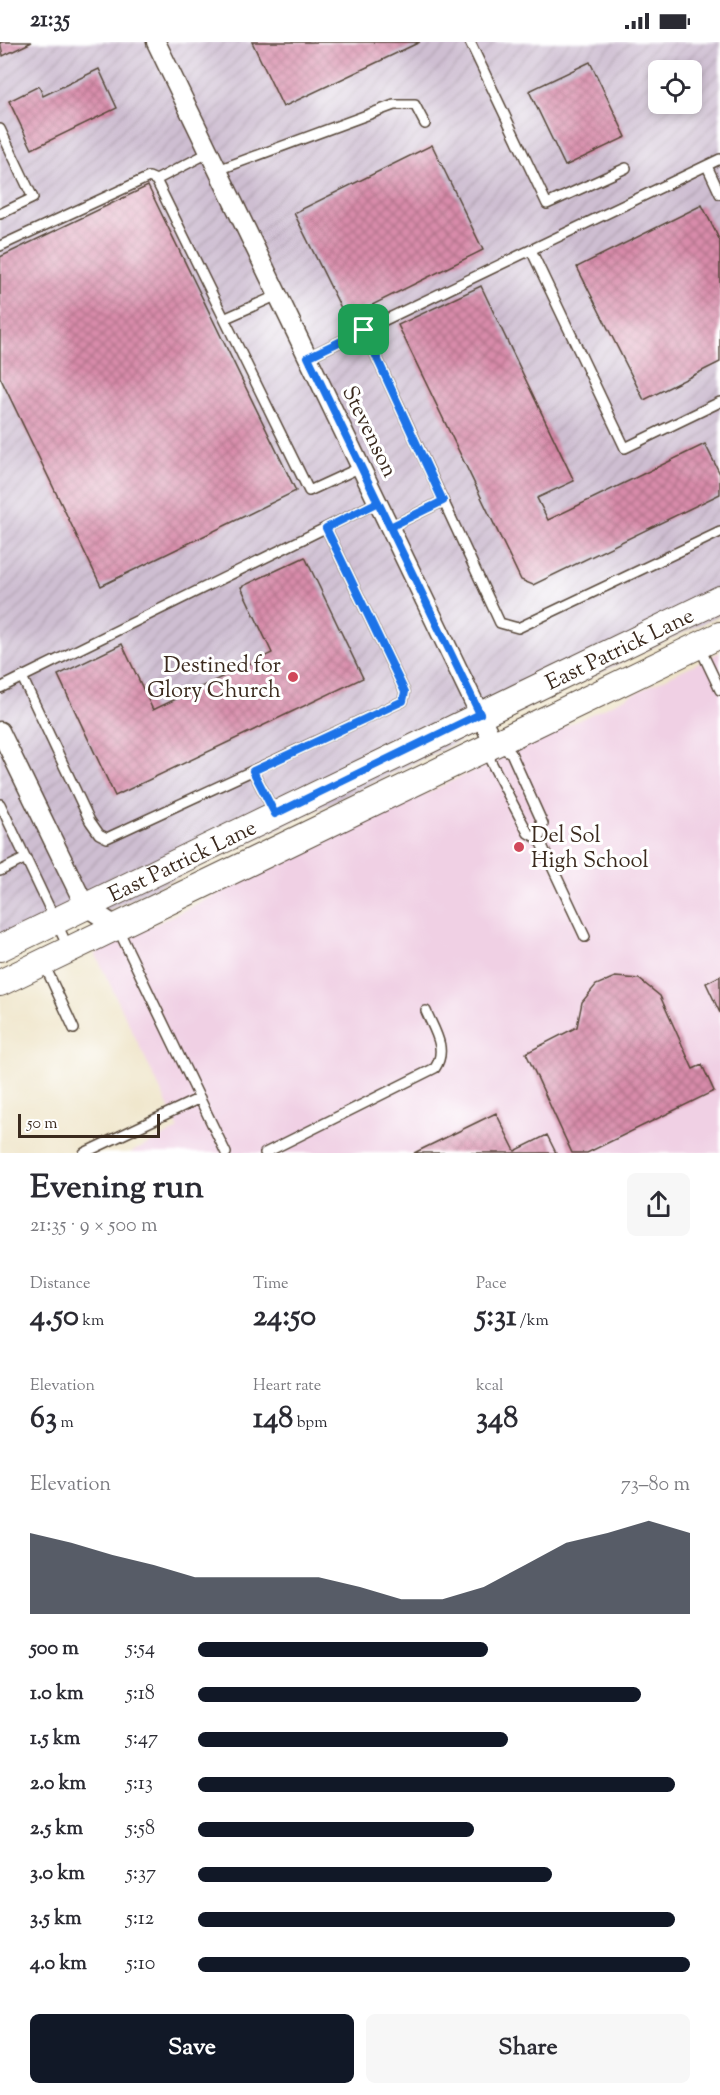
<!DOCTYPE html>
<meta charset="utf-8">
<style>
body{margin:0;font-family:"Sorts Mill Goudy",serif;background:#f7f7f7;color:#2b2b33;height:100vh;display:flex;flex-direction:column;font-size:22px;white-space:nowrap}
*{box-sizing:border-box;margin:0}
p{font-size:20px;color:#7c7c81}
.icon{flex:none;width:33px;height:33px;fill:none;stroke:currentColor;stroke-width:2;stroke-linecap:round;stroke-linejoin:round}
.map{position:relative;height:1111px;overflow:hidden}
.drawer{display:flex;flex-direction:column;background:#fff;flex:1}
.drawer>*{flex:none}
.tools{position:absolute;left:648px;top:18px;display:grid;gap:12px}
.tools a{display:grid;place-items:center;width:54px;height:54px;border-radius:9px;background:#fff;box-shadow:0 3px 9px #0003;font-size:30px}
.scale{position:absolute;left:18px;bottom:15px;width:142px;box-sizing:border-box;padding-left:6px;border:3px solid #3b2a1e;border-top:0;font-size:16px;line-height:21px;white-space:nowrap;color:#3b2a1e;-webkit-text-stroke:4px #fff;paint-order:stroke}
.pin{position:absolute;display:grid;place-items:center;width:51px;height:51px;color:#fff;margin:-26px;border-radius:12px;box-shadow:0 3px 9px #0006}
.round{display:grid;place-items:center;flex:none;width:63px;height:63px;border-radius:9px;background:#f7f7f7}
.overview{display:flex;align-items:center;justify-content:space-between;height:102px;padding:0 30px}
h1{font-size:33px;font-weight:700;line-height:45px}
.stats{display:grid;grid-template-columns:repeat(3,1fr);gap:9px;height:102px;padding:6px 30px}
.stats div{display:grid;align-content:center}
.stats b{font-size:30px;font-weight:700}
.stats small{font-size:16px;font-weight:400}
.stats p{font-size:16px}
.chart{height:168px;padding:12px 30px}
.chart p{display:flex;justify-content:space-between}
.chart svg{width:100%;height:108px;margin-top:6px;fill:#111827;opacity:.7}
.button{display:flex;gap:12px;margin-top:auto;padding:12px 30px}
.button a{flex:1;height:69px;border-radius:9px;background:#111827;color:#fff;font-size:24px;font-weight:700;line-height:69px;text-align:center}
.button a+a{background:#f7f7f7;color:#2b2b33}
ul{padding:0 30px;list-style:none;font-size:20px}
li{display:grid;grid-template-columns:96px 72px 1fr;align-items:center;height:45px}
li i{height:15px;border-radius:8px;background:#111827}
.status{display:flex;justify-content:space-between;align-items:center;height:42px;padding:0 30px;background:#fff;direction:ltr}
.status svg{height:16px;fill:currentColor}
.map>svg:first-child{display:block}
.built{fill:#f0d0e4}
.industrial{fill:url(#industrial-furrows);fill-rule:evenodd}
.building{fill:url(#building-cross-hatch)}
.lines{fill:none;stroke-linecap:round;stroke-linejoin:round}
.service-casing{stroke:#564638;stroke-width:12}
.minor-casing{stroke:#564638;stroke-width:21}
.secondary-casing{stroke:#564638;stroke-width:28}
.service{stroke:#fff;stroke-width:9}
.minor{stroke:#fff;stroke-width:18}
.secondary{stroke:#fff;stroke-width:26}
.route-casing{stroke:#fff;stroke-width:12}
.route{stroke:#1a73e8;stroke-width:8}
.poi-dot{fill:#d1495b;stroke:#fff;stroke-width:2}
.labels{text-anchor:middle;stroke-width:6;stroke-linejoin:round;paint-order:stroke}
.street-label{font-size:22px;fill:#3b2a1e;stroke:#fff}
.poi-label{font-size:22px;fill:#3b2a1e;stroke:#fff;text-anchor:end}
</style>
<div class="status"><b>21:35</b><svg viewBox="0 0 49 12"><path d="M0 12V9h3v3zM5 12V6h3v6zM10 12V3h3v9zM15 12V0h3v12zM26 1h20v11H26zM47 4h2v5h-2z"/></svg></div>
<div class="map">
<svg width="720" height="1111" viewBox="0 0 720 1111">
<defs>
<pattern id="industrial-furrows" width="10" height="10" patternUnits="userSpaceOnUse" patternTransform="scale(1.5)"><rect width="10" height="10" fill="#cebed1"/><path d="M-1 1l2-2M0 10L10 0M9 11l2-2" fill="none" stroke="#b2a3b3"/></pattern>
<pattern id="building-cross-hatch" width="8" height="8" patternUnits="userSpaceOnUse" patternTransform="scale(1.5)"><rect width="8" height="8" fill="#d88baa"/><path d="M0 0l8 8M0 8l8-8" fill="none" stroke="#b0728a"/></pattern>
</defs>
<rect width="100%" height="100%" fill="#fff"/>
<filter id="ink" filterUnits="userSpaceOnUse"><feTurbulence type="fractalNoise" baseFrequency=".0167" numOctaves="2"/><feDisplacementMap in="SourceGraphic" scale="12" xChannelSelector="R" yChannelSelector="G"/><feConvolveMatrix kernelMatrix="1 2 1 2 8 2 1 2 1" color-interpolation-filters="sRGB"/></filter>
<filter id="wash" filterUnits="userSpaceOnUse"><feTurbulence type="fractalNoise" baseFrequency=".008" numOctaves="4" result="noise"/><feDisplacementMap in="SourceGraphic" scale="24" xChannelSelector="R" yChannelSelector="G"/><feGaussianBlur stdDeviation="1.35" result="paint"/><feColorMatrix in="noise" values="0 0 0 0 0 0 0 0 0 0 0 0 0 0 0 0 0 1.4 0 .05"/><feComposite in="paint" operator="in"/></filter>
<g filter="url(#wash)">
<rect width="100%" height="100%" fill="#efe5c9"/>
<path class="built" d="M 720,610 L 720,1111 L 130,1111 L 179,1087 L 95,911 Z"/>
<path class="industrial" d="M 0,0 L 720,0 L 720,573 L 0,921 ZM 658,28 L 692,28 L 692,62 L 658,62 Z"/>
<g id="blocks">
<path class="building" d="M 0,0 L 32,0 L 3,14 Z
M 252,0 L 420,0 L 283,65 Z
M 590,20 L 626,95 L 565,124 L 529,49 Z
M 99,27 L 117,66 L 32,107 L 9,59 L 39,44 L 43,54 Z
M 432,103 L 483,208 L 346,276 L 294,171 Z
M 148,144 L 296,449 L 101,544 L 0,335 L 0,215 Z
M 702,163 L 720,199 L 720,320 L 644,358 L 577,225 Z
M 481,244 L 574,439 L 537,456 L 548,478 L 705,402 L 720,432 L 720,452 L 533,543 L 521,538 L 398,283 Z
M 305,515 L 363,636 L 115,754 L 58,633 L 122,602 L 153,668 L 272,611 L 241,545 Z
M 720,934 L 720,971 L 706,941 Z
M 615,935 L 639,937 L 660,954 L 693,1027 L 702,1023 L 714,1049 L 587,1111 L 572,1111 L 526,1011 L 577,985 L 582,960 L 596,943 Z
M 496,1071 L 515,1109 L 547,1093 L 556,1111 L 414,1111 Z"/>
</g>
</g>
<g filter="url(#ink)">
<use href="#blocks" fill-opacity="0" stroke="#564638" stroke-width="1.5"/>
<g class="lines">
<defs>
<path id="service" d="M 470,0 L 547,162 L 626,126
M 0,87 L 33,156 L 0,172
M 707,124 L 720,152
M 218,128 L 394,63 L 415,63 L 425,82
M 156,138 L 210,110
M 0,204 L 149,135 L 156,138 L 309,449 L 361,425
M 531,208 L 625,406 L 720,360
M 226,276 L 278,253
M 364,288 L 500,581 L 518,586 L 720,490
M 308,315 L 720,117
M 390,485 L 443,459
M 699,604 L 720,648
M 22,635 L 90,779 L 99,792 L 107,796 L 403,659 L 405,650 L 326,486
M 0,646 L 378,460
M 253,729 L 275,772
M 0,762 L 68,905
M 539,797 L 543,782 L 511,711 L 494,702 L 490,718 L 528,791 L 539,797 L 585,895
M 0,829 L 26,816
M 118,887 L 226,1111
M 44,922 L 74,987
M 84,1111 L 200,1056
M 265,1111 L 435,1026 C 448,1007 434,988 426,969"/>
<path id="minor" d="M 156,0 L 494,702
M 0,689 L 85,864 L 117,885"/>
<g id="secondary">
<path id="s1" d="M 0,906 L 720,557"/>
<path d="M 0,941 L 720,593"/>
</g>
</defs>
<use href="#service" class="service-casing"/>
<use href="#minor" class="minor-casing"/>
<use href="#secondary" class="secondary-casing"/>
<use href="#service" class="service"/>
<use href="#minor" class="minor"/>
<use href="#secondary" class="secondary"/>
</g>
</g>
<g class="lines" filter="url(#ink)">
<defs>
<path id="route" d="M 364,288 L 308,315 L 480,672 L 275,772 L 253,729 L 403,659 L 405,650 L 326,486 L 378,460 L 390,485 L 443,459 L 364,288"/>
</defs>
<use href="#route" class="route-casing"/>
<use href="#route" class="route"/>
</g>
<g class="poi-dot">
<circle cx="293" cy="635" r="6"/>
<circle cx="519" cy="805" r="6"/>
</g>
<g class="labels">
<g class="street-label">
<text transform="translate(371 389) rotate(64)" y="8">Stevenson</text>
<text dy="8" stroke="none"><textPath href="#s1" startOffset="688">East Patrick Lane</textPath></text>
<text dy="8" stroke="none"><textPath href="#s1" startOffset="202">East Patrick Lane</textPath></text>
</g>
<g class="poi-label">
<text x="281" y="630">Destined for<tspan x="281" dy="25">Glory Church</tspan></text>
<text x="531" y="800" text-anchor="start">Del Sol<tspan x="531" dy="25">High School</tspan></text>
</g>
</g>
</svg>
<div class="tools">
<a><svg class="icon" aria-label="locate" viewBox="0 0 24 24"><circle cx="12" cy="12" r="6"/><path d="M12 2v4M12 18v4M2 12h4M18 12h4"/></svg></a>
</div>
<div class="scale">50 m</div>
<div class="pin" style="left:364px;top:288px;background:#1e9e55"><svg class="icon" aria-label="arrive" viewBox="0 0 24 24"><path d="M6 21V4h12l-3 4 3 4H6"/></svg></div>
</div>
<section class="drawer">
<div class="overview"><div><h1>Evening run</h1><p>21:35 · 9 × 500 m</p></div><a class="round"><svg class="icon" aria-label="share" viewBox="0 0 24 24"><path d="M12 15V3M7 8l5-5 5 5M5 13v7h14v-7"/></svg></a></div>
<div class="stats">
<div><p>Distance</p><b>4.50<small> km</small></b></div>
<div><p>Time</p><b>24:50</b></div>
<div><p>Pace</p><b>5:31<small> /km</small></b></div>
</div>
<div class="stats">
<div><p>Elevation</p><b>63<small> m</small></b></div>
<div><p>Heart rate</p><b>148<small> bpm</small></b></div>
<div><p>kcal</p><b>348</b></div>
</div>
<div class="chart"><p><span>Elevation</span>73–80 m</p>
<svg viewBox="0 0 160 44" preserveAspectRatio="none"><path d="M0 44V11L10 15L20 20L30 24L40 29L50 29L60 29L70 29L80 33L90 38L100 38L110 33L120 24L130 15L140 11L150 6L160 11V44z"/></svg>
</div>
<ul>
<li><b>500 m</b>5:54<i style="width:59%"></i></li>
<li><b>1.0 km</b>5:18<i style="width:90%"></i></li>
<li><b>1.5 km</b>5:47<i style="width:63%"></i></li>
<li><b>2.0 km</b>5:13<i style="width:97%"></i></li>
<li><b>2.5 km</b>5:58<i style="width:56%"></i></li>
<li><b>3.0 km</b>5:37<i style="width:72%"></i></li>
<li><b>3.5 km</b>5:12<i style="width:97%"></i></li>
<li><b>4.0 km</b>5:10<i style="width:100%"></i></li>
</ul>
<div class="button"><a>Save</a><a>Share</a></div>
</section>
